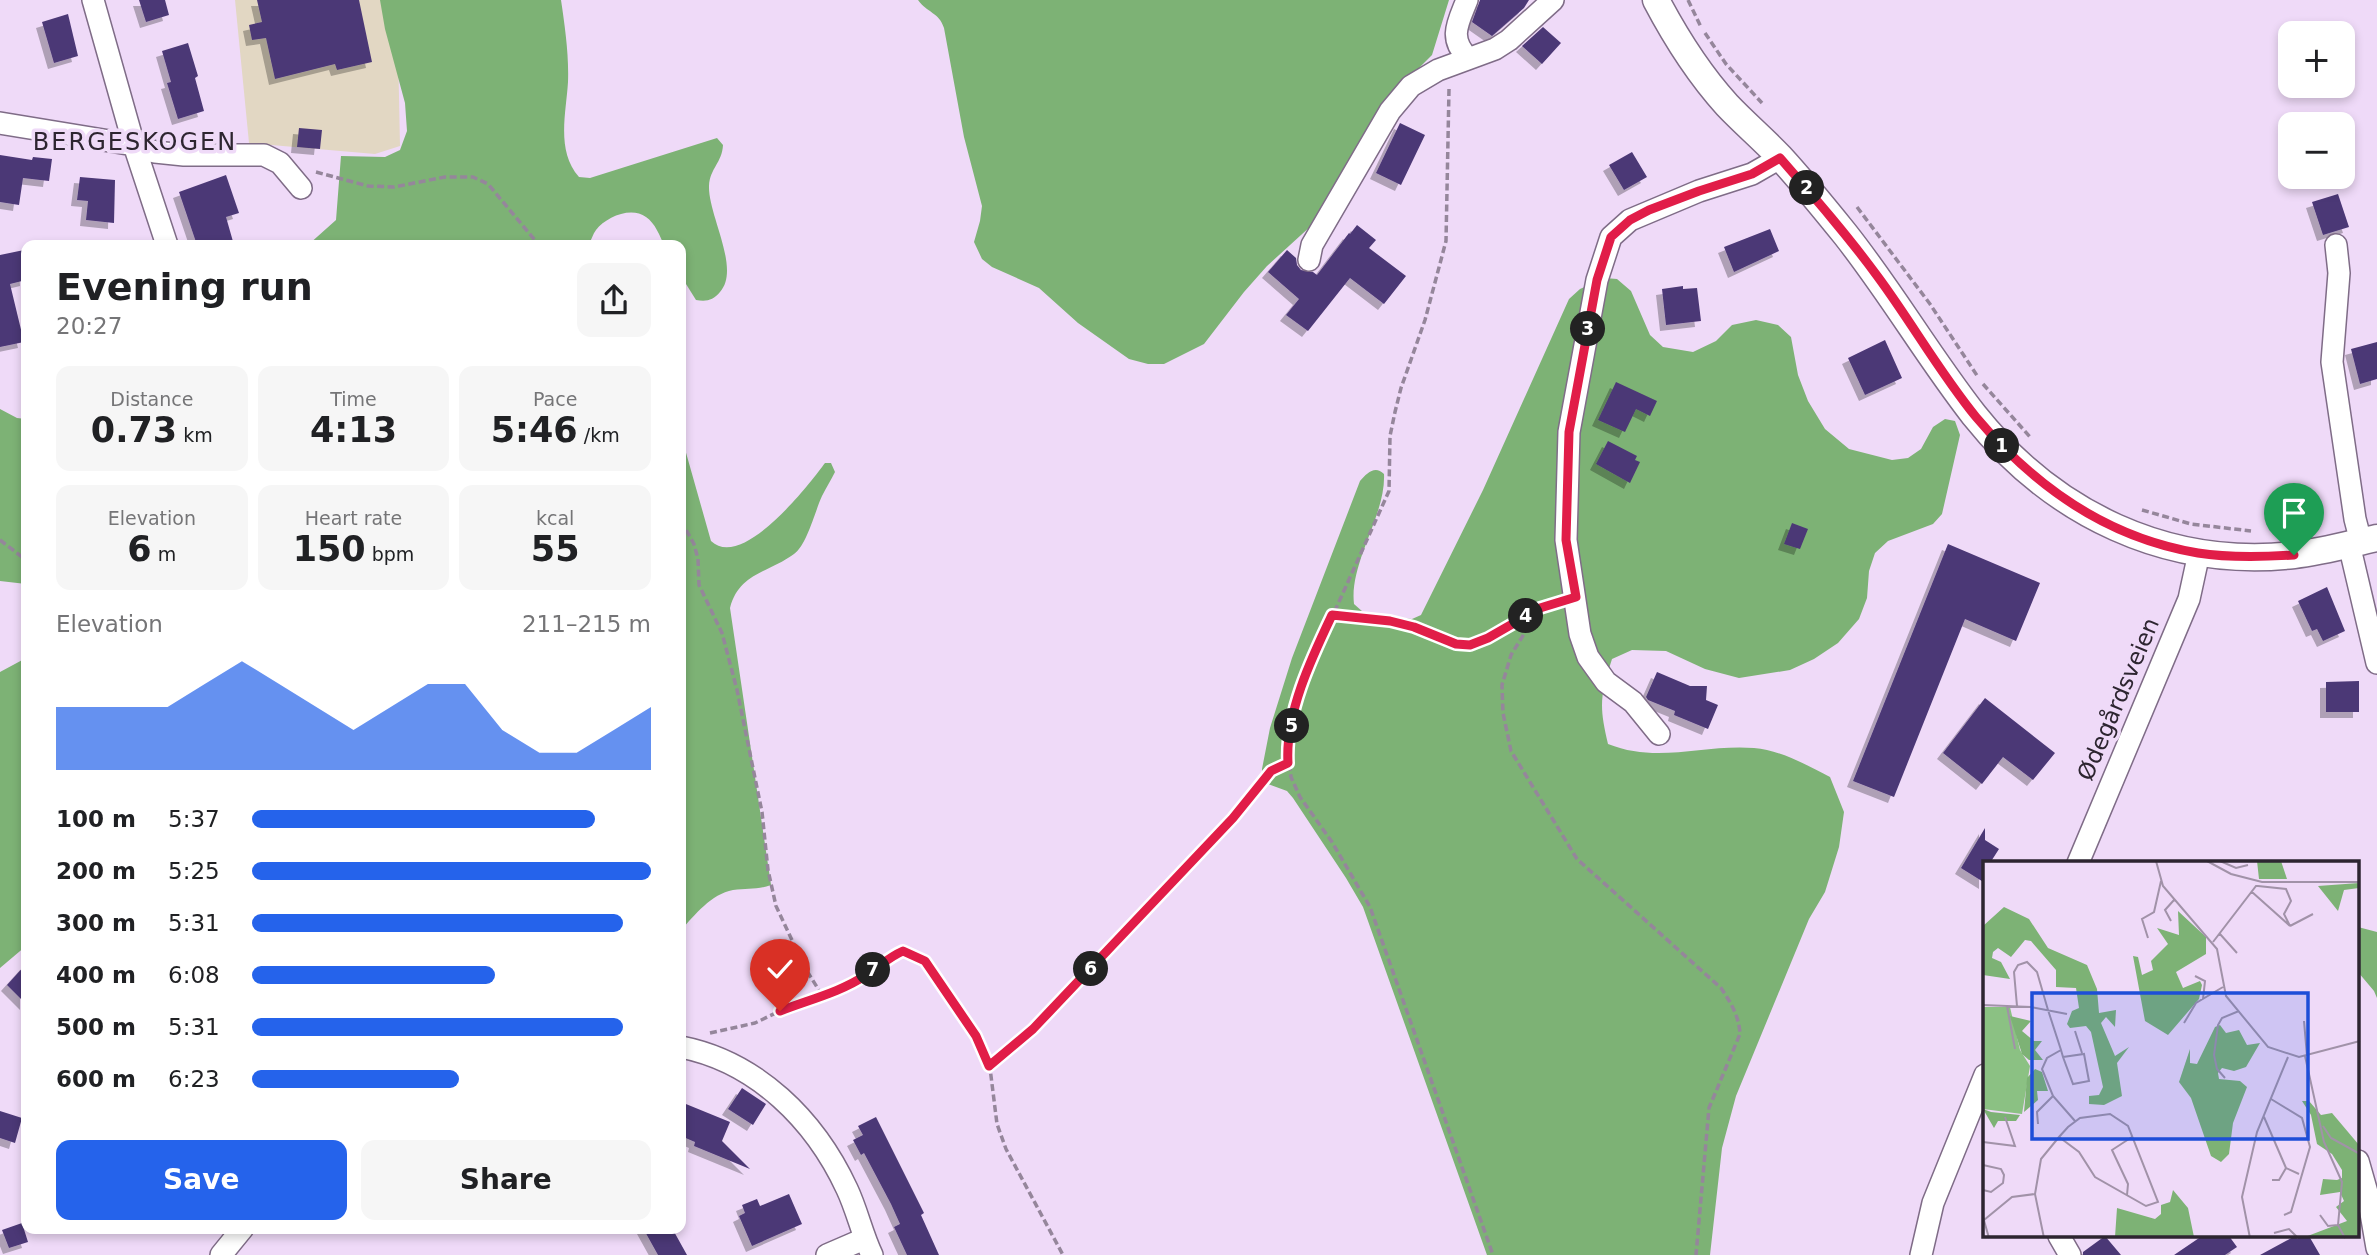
<!DOCTYPE html>
<meta charset="utf-8">
<style>
body{margin:0;font-family:"DejaVu Sans",sans-serif;background:#f6f6f6;color:#202124;height:100vh;display:flex;flex-direction:column;font-size:26px;white-space:nowrap}
*{box-sizing:border-box;margin:0}
p{font-size:23px;color:#757577}
.icon{flex:none;width:38px;height:38px;fill:none;stroke:currentColor;stroke-width:2;stroke-linecap:round;stroke-linejoin:round}
.map{position:relative;flex:1;overflow:hidden}
.sheet{position:absolute;left:21px;top:240px;width:665px;height:994px;display:flex;flex-direction:column;background:#fff;border-radius:14px;box-shadow:0 4px 10px #0003}
.sheet>*{flex:none}
.controls{position:absolute;left:2278px;top:21px;display:grid;gap:14px}
.controls a{display:grid;place-items:center;width:77px;height:77px;border-radius:14px;background:#fff;box-shadow:0 4px 10px #0003;font-size:35px}
.pin{position:absolute;display:grid;place-items:center;width:60px;height:60px;color:#fff;margin:-72px -30px;border-radius:50% 50% 50% 0;rotate:-45deg;box-shadow:0 0 7px #0007}
.pin .icon{rotate:45deg}
.km{position:absolute;width:35px;height:35px;margin:-18px;border-radius:50%;background:#222;color:#fff;font-size:19px;line-height:35px;text-align:center}
.round{display:grid;place-items:center;flex:none;width:74px;height:74px;border-radius:14px;background:#f6f6f6}
.headline{display:flex;align-items:center;justify-content:space-between;height:119px;padding:0 35px}
h1{font-size:38px;font-weight:800;line-height:52px}
.metrics{display:grid;grid-template-columns:repeat(3,1fr);gap:10px;height:119px;padding:7px 35px}
.metrics div{display:grid;align-content:center;border-radius:14px;background:#f6f6f6;text-align:center}
.metrics b{font-size:35px;font-weight:800}
.metrics small{font-size:19px;font-weight:400}
.metrics p{font-size:19px}
.chart{height:196px;padding:14px 35px}
.chart p{display:flex;justify-content:space-between}
.chart svg{width:100%;height:126px;margin-top:7px;fill:#2563eb;opacity:.7}
.primary-button{display:flex;gap:14px;margin-top:auto;padding:14px 35px}
.primary-button a{flex:1;height:80px;border-radius:14px;background:#2563eb;color:#fff;font-size:28px;font-weight:800;line-height:80px;text-align:center}
.primary-button a+a{background:#f6f6f6;color:#202124}
ul{padding:0 35px;list-style:none;font-size:23px}
li{display:grid;grid-template-columns:112px 84px 1fr;align-items:center;height:52px}
li i{height:18px;border-radius:9px;background:#2563eb}
.map>svg:first-child{display:block}
.education{fill:#e2d7c3}
.forest{fill:#7db275}
.building{fill:#4c3876;filter:url(#shadow)}
.lines{fill:none;stroke-linecap:round;stroke-linejoin:round}
.minor-casing{stroke:#7f6c87;stroke-width:24}
.major-casing{stroke:#7f6c87;stroke-width:29}
.path{stroke:#95869b;stroke-width:3.5;stroke-dasharray:7 3.5;stroke-linecap:butt}
.minor{stroke:#fff;stroke-width:21}
.major{stroke:#fff;stroke-width:26}
.route-casing{stroke:#fff;stroke-width:14}
.route{stroke:#e11d48;stroke-width:9}
.labels{text-anchor:middle;stroke-width:7;stroke-linejoin:round;paint-order:stroke}
.street-label{font-size:23px;fill:#2d2530;stroke:#efdaf8}
.neighbourhood-label{font-size:24px;letter-spacing:2px;fill:#2d2530;stroke:#efdaf8}
.inset-road{fill:none;stroke:#a192a8;stroke-width:2}
.view{fill:#1d4ed8;fill-opacity:0.15;stroke:#1d4ed8;stroke-width:3.5}
.inset-edge{fill:none;stroke:#2d2530;stroke-width:3.5}
</style>
<div class="map">
<svg width="2377" height="1255" viewBox="0 0 2377 1255">
<defs>
<filter id="shadow"><feDropShadow dx="-6" dy="6" stdDeviation="0" flood-color="#0004"/></filter>
</defs>
<rect width="100%" height="100%" fill="#efdaf8"/>
<path class="education" d="M 235,0 L 397,0 L 400,146 L 375,154 L 249,143 Z"/>
<path class="forest" d="M 380,0 L 561,0 C 565,27 569,55 568,82 C 566,114 556,151 579,177 L 590,178 L 717,138 L 723,145 C 722,163 710,168 709,186 C 708,215 741,269 720,292 C 713,300 707,302 696,300 L 681,276 L 681,245 L 664,245 C 660,236 655,223 646,217 C 631,206 606,217 596,230 C 593,234 591,240 589,245 L 308,245 L 336,220 L 341,156 L 385,157 L 400,150 L 407,131 L 405,103 L 385,29 Z
M 918,0 L 1449,0 L 1432,55 L 1416,71 L 1312,225 L 1267,266 L 1244,292 L 1204,344 L 1164,364 L 1148,364 L 1129,359 L 1078,323 L 1039,288 L 992,267 L 982,259 L 974,242 L 980,221 L 982,206 L 964,137 L 944,28 C 939,12 927,13 918,0 Z
M 1605,278 L 1617,279 L 1631,291 L 1650,335 L 1663,347 L 1693,352 L 1716,341 L 1732,325 L 1756,320 L 1778,325 L 1791,337 L 1798,375 L 1808,401 L 1825,429 L 1849,449 L 1892,460 L 1908,458 L 1921,449 L 1933,427 L 1945,419 L 1955,421 L 1960,435 L 1942,514 L 1933,524 L 1888,541 L 1875,553 L 1869,571 L 1867,598 L 1859,619 L 1838,643 L 1814,659 L 1790,670 L 1739,678 L 1705,669 L 1666,651 L 1632,650 L 1612,659 C 1600,696 1599,706 1608,744 C 1658,764 1703,744 1754,748 C 1780,750 1807,765 1830,777 L 1844,812 L 1839,847 L 1825,892 L 1809,919 L 1736,1096 L 1722,1148 L 1710,1255 L 1487,1255 L 1363,907 L 1346,878 L 1293,798 L 1287,791 L 1268,784 L 1262,778 L 1262,769 L 1270,728 L 1292,658 L 1360,481 C 1367,473 1375,465 1384,474 C 1386,515 1349,563 1354,604 L 1363,612 L 1369,615 L 1412,619 L 1421,615 L 1483,490 L 1569,299 L 1580,289 Z
M 0,409 L 17,418 L 26,419 L 26,584 L 0,581 Z
M 681,435 L 711,541 C 742,571 808,486 825,463 L 831,463 L 835,472 C 831,480 826,488 822,496 C 815,511 807,545 794,554 C 768,573 739,573 730,608 L 771,885 C 757,890 747,888 733,890 C 711,894 695,915 681,930 Z
M 26,658 L 26,946 L 0,968 L 0,672 Z
M 2358,927 L 2377,932 L 2377,998 L 2374,991 L 2358,972 Z"/>
<path class="building" d="M 139,0 L 165,0 L 169,15 L 146,22 Z
M 257,0 L 359,0 L 372,62 L 337,70 L 335,64 L 275,79 L 266,38 L 252,40 L 249,25 L 262,22 Z
M 1480,0 L 1529,0 L 1524,8 L 1492,36 L 1472,22 Z
M 68,14 L 78,56 L 54,63 L 42,22 Z
M 1543,27 L 1561,43 L 1542,64 L 1522,46 Z
M 188,43 L 198,76 L 195,78 L 204,111 L 178,119 L 167,83 L 171,82 L 162,51 Z
M 1400,123 L 1425,135 L 1401,185 L 1376,173 Z
M 299,128 L 322,130 L 320,149 L 297,147 Z
M 1632,152 L 1647,177 L 1624,190 L 1609,165 Z
M 0,155 L 32,160 L 33,157 L 52,159 L 49,181 L 23,178 L 19,205 L 0,202 Z
M 226,175 L 239,213 L 226,217 L 234,245 L 197,245 L 179,192 Z
M 80,177 L 115,180 L 114,223 L 86,220 L 88,201 L 77,200 Z
M 2338,194 L 2349,227 L 2323,235 L 2312,202 Z
M 1357,225 L 1376,240 L 1369,248 L 1406,276 L 1384,304 L 1350,278 L 1308,331 L 1286,315 L 1299,299 L 1268,272 L 1287,250 L 1296,258 L 1297,265 L 1301,270 L 1313,272 L 1317,275 L 1349,233 L 1350,234 Z
M 1770,229 L 1779,251 L 1734,272 L 1724,247 Z
M 24,250 L 26,280 L 10,284 L 24,342 L 0,347 L 0,255 Z
M 1683,286 L 1683,289 L 1697,288 L 1701,321 L 1666,325 L 1662,289 Z
M 1885,340 L 1902,378 L 1865,395 L 1848,358 Z
M 2377,342 L 2377,379 L 2360,384 L 2351,349 Z
M 1616,382 L 1657,401 L 1650,416 L 1636,409 L 1625,432 L 1598,420 Z
M 1608,441 L 1637,456 L 1635,460 L 1640,462 L 1630,483 L 1596,464 Z
M 1792,523 L 1808,529 L 1800,549 L 1784,544 Z
M 1948,544 L 2040,583 L 2016,641 L 1965,619 L 1894,797 L 1853,781 Z
M 2327,587 L 2345,631 L 2323,641 L 2317,629 L 2312,631 L 2298,601 Z
M 1657,672 L 1690,686 L 1707,686 L 1706,700 L 1718,705 L 1708,729 L 1674,715 L 1675,711 L 1648,700 L 1646,697 Z
M 2359,681 L 2359,712 L 2326,712 L 2326,682 Z
M 1985,698 L 2055,753 L 2033,780 L 2003,757 L 1982,784 L 1943,753 Z
M 1985,828 L 1985,840 L 1999,849 L 1990,863 L 1985,863 L 1985,883 L 1961,868 Z
M 26,964 L 26,1004 L 7,985 Z
M 742,1088 L 766,1104 L 753,1125 L 728,1109 Z
M 681,1102 L 730,1122 L 722,1141 L 750,1169 L 694,1146 L 695,1142 L 681,1136 Z
M 0,1111 L 22,1118 L 15,1143 L 0,1138 Z
M 876,1117 L 924,1213 L 921,1215 L 939,1255 L 907,1255 L 894,1227 L 900,1224 L 891,1204 L 864,1153 L 861,1155 L 853,1140 L 863,1135 L 858,1126 Z
M 789,1194 L 802,1224 L 752,1246 L 739,1216 L 745,1213 L 742,1205 L 757,1199 L 760,1206 Z
M 22,1223 L 28,1242 L 9,1248 L 2,1230 Z
M 643,1228 L 672,1228 L 687,1255 L 658,1255 Z
M 2105,1236 L 2121,1255 L 2083,1255 L 2083,1252 Z
M 2202,1236 L 2229,1236 L 2237,1247 L 2225,1255 L 2174,1255 Z
M 2295,1236 L 2309,1236 L 2320,1255 L 2260,1255 Z"/>
<g class="lines">
<defs>
<path id="minor" d="M 93,0 L 134,145 L 167,245
M 1467,0 C 1458,23 1448,38 1468,58
M 0,123 L 134,145 L 155,152 L 184,155 L 264,155 L 280,163 L 301,188
M 2336,245 L 2339,273 L 2332,362 L 2355,519 L 2361,542
M 1309,260 L 1312,245 L 1390,111 L 1411,86 L 1438,70 L 1495,49 L 1509,40 L 1553,0
M 2349,544 L 2377,663
M 1659,734 L 1633,702 L 1606,682 L 1588,657 L 1580,634 L 1566,540 L 1569,432 L 1597,280 L 1611,237 L 1630,220 L 1699,191 L 1752,174 L 1780,158
M 2078,863 L 2189,599 L 2199,553
M 681,1047 C 757,1062 815,1120 847,1189 C 857,1210 862,1234 872,1255
M 2358,1161 L 2368,1196 L 2377,1248
M 2059,1236 L 2070,1255
M 221,1255 L 243,1228
M 827,1255 L 864,1239
M 1921,1255 L 1933,1203 L 1985,1075"/>
<path id="major" d="M 1656,0 C 1676,38 1698,73 1727,105 C 1744,123 1763,139 1780,157 C 1803,182 1824,208 1845,234 C 1891,292 1928,356 1974,415 C 2053,514 2167,569 2294,555 C 2322,552 2350,544 2377,538"/>
</defs>
<use href="#minor" class="minor-casing"/>
<use href="#major" class="major-casing"/>
<path class="path" d="M 1688,0 L 1701,27
M 1705,33 L 1726,64 L 1762,103
M 1449,89 L 1446,241 L 1425,320 L 1401,388 L 1395,412 L 1390,436 L 1389,491 L 1305,677 L 1287,747 L 1291,777 L 1300,797 L 1332,842 L 1370,907 L 1493,1255
M 316,172 L 368,186 L 394,187 L 445,177 L 473,177 L 488,184 L 539,245
M 1857,207 L 1930,304 L 1978,377
M 1983,384 L 2031,438
M 2142,510 L 2191,524 L 2251,531
M 681,521 L 694,544 L 698,559 L 699,585 L 722,633 L 737,690 L 762,812 L 768,870 L 776,906 L 805,968 L 822,995
M 2293,529 L 2324,524
M 0,540 L 26,560
M 1540,608 L 1511,655 L 1502,685 L 1503,713 L 1511,751 L 1577,859 L 1721,988 C 1731,1003 1739,1016 1740,1034 L 1709,1108 L 1696,1255
M 1332,615 C 1352,617 1373,617 1392,621 C 1414,626 1451,648 1470,644 C 1499,640 1525,613 1554,604
M 710,1033 L 755,1023 L 780,1011 L 838,989 L 867,975 L 887,958 L 903,951 L 925,961 L 977,1036 L 990,1068 L 997,1124 L 1006,1149 L 1063,1255
M 989,1066 L 1033,1029 L 1233,818 L 1271,771 L 1288,763"/>
<use href="#minor" class="minor"/>
<use href="#major" class="major"/>
</g>
<g class="lines">
<defs>
<path id="route" d="M 780,1011 C 808,1000 841,992 866,975 C 880,967 887,958 903,951 L 925,961 L 976,1036 L 989,1066 L 1033,1029 L 1233,818 L 1271,771 L 1288,763 C 1285,714 1311,659 1332,615 L 1390,621 L 1414,627 L 1456,644 L 1470,645 L 1488,638 L 1540,608 L 1576,597 L 1566,540 L 1569,432 L 1597,280 L 1611,237 L 1630,220 L 1649,210 L 1699,191 L 1752,174 L 1780,158 C 1814,197 1848,236 1878,277 C 1912,323 1940,373 1976,417 C 2034,486 2108,538 2198,553 C 2229,558 2263,557 2294,555"/>
</defs>
<use href="#route" class="route-casing"/>
<use href="#route" class="route"/>
</g>
<g class="labels">
<g class="street-label">
<text transform="translate(2118 699) rotate(-67)" y="8">Ødegårdsveien</text>
</g>
<g class="neighbourhood-label">
<text x="135" y="150">BERGESKOGEN</text>
</g>
</g>
<g transform="translate(1983 861)">
<rect width="376" height="376" fill="#efdaf8"/>
<path d="M 0,146 L 27,146 L 37,189 L 47,205 L 39,253 L 0,248 Z" fill="#8bc183"/>
<path d="M 274,0 L 298,0 L 304,18 L 276,18 ZM 376,22 L 376,27 L 361,29 L 355,50 L 335,25 ZM 21,46 L 46,58 L 65,87 L 104,104 L 114,128 L 116,152 L 133,149 L 132,166 L 123,156 L 118,162 L 132,195 L 146,186 L 134,202 L 139,235 L 121,244 L 106,243 L 106,235 L 116,234 L 120,226 L 108,171 L 103,165 L 87,167 L 84,163 L 89,150 L 96,147 L 93,127 L 73,126 L 73,109 L 48,80 L 42,79 L 28,96 L 15,87 L 10,91 L 9,97 L 18,101 L 27,118 L 0,114 L 0,65 ZM 195,50 L 223,76 L 223,93 L 193,111 L 200,127 L 217,120 L 219,124 L 216,138 L 185,174 L 162,160 L 150,95 L 155,96 L 159,114 L 170,109 L 168,100 L 185,83 L 174,67 L 196,74 ZM 27,155 L 48,160 L 39,170 L 51,180 L 59,180 L 52,189 L 60,199 L 46,199 L 39,193 ZM 237,164 L 243,172 L 256,169 L 264,184 L 277,182 L 263,206 L 251,210 L 239,207 L 235,212 L 236,218 L 257,220 L 264,226 L 250,262 L 246,293 L 238,301 L 228,295 L 208,237 L 196,221 L 207,188 L 207,202 L 214,203 L 232,166 ZM 52,208 L 59,211 L 65,230 L 54,230 L 55,239 L 41,251 L 44,217 ZM 319,240 L 326,240 L 338,254 L 349,252 L 376,284 L 376,376 L 322,376 L 364,360 L 353,346 L 361,340 L 357,331 L 337,334 L 340,318 L 354,319 L 359,317 L 359,309 L 349,293 L 334,283 L 328,254 ZM 0,248 L 8,251 L 37,254 L 33,260 L 15,260 L 11,267 ZM 190,329 L 205,347 L 211,376 L 132,376 L 134,347 L 172,358 L 178,353 L 178,344 L 187,341 Z" fill="#7db275"/>
<path class="inset-road" d="M 173,0 L 180,25 L 234,88 L 243,135 L 285,186 L 316,196 L 377,180M 224,0 L 248,13 L 279,21 L 377,21M 237,0 L 253,7 L 265,4M 188,60 L 182,49 L 191,39M 307,65 L 330,53M 237,73 L 254,92M 165,77 L 159,58 L 171,51 L 178,20M 230,81 L 273,25 L 275,25 L 303,28 L 308,40 L 301,53 L 307,65 L 269,31M 212,115 L 222,120 L 220,138M 0,144 L 48,146 L 84,153M 24,145 L 32,188M 34,145 L 31,111 L 35,104 L 44,101 L 54,111 L 65,149 L 78,189 L 80,196 L 90,223 L 106,220 L 101,193 L 80,196M 321,160 L 324,195M 201,162 L 213,142 L 240,126M 92,170 L 99,192M 78,189 L 64,197 L 59,208 L 70,235 L 92,260M 322,195 L 341,281 L 359,321 L 355,364 L 362,377M 242,217 L 234,208 L 231,194 L 235,164 L 239,157 L 256,150M 288,238 L 319,257 L 327,286 L 308,351 L 301,354M 281,256 L 303,307M 55,263 L 54,251 L 70,235M 340,265 L 348,277 L 377,293M 0,281 L 32,285 L 22,256M 0,304 L 18,308 L 21,314 L 20,322 L 8,331 L 0,329M 289,319 L 296,319 L 303,307 L 316,313M 52,333 L 58,298 L 76,276 L 85,266 L 97,257 L 127,253 L 145,265 L 175,341 L 163,345 L 112,316 L 96,291 L 76,276M 144,334 L 145,323 L 129,289 L 149,276M 337,354 L 345,365 L 355,364M 0,356 L 6,377M 1,359 L 29,336 L 52,333 L 61,377M 291,372 L 306,368 L 315,377M 267,377 L 259,336 L 274,271 L 305,196"/>
<path class="view" d="M 49,132 L 325,132 L 325,278 L 49,278 Z"/>
<rect width="376" height="376" class="inset-edge"/>
</g>
</svg>
<div class="controls">
<a>+</a>
<a>−</a>
</div>
<div class="pin" style="left:2294px;top:555px;background:#1e9e55"><svg class="icon" aria-label="arrive" viewBox="0 0 24 24"><path d="M6 21V4h12l-3 4 3 4H6"/></svg></div>
<div class="pin" style="left:780px;top:1011px;background:#d93025"><svg class="icon" aria-label="check" viewBox="0 0 24 24"><path d="M5 12l5 5 9-10"/></svg></div>
<b class="km" style="left:2002px;top:446px">1</b>
<b class="km" style="left:1807px;top:188px">2</b>
<b class="km" style="left:1588px;top:329px">3</b>
<b class="km" style="left:1526px;top:616px">4</b>
<b class="km" style="left:1292px;top:726px">5</b>
<b class="km" style="left:1091px;top:969px">6</b>
<b class="km" style="left:873px;top:970px">7</b>
<section class="sheet">
<div class="headline"><div><h1>Evening run</h1><p>20:27</p></div><a class="round"><svg class="icon" aria-label="share" viewBox="0 0 24 24"><path d="M12 15V3M7 8l5-5 5 5M5 13v7h14v-7"/></svg></a></div>
<div class="metrics">
<div><p>Distance</p><b>0.73<small> km</small></b></div>
<div><p>Time</p><b>4:13</b></div>
<div><p>Pace</p><b>5:46<small> /km</small></b></div>
</div>
<div class="metrics">
<div><p>Elevation</p><b>6<small> m</small></b></div>
<div><p>Heart rate</p><b>150<small> bpm</small></b></div>
<div><p>kcal</p><b>55</b></div>
</div>
<div class="chart"><p><span>Elevation</span>211–215 m</p>
<svg viewBox="0 0 160 44" preserveAspectRatio="none"><path d="M0 44V22L10 22L20 22L30 22L40 14L50 6L60 14L70 22L80 30L90 22L100 14L110 14L120 30L130 38L140 38L150 30L160 22V44z"/></svg>
</div>
<ul>
<li><b>100 m</b>5:37<i style="width:86%"></i></li>
<li><b>200 m</b>5:25<i style="width:100%"></i></li>
<li><b>300 m</b>5:31<i style="width:93%"></i></li>
<li><b>400 m</b>6:08<i style="width:61%"></i></li>
<li><b>500 m</b>5:31<i style="width:93%"></i></li>
<li><b>600 m</b>6:23<i style="width:52%"></i></li>
</ul>
<div class="primary-button"><a>Save</a><a>Share</a></div>
</section>
</div>
